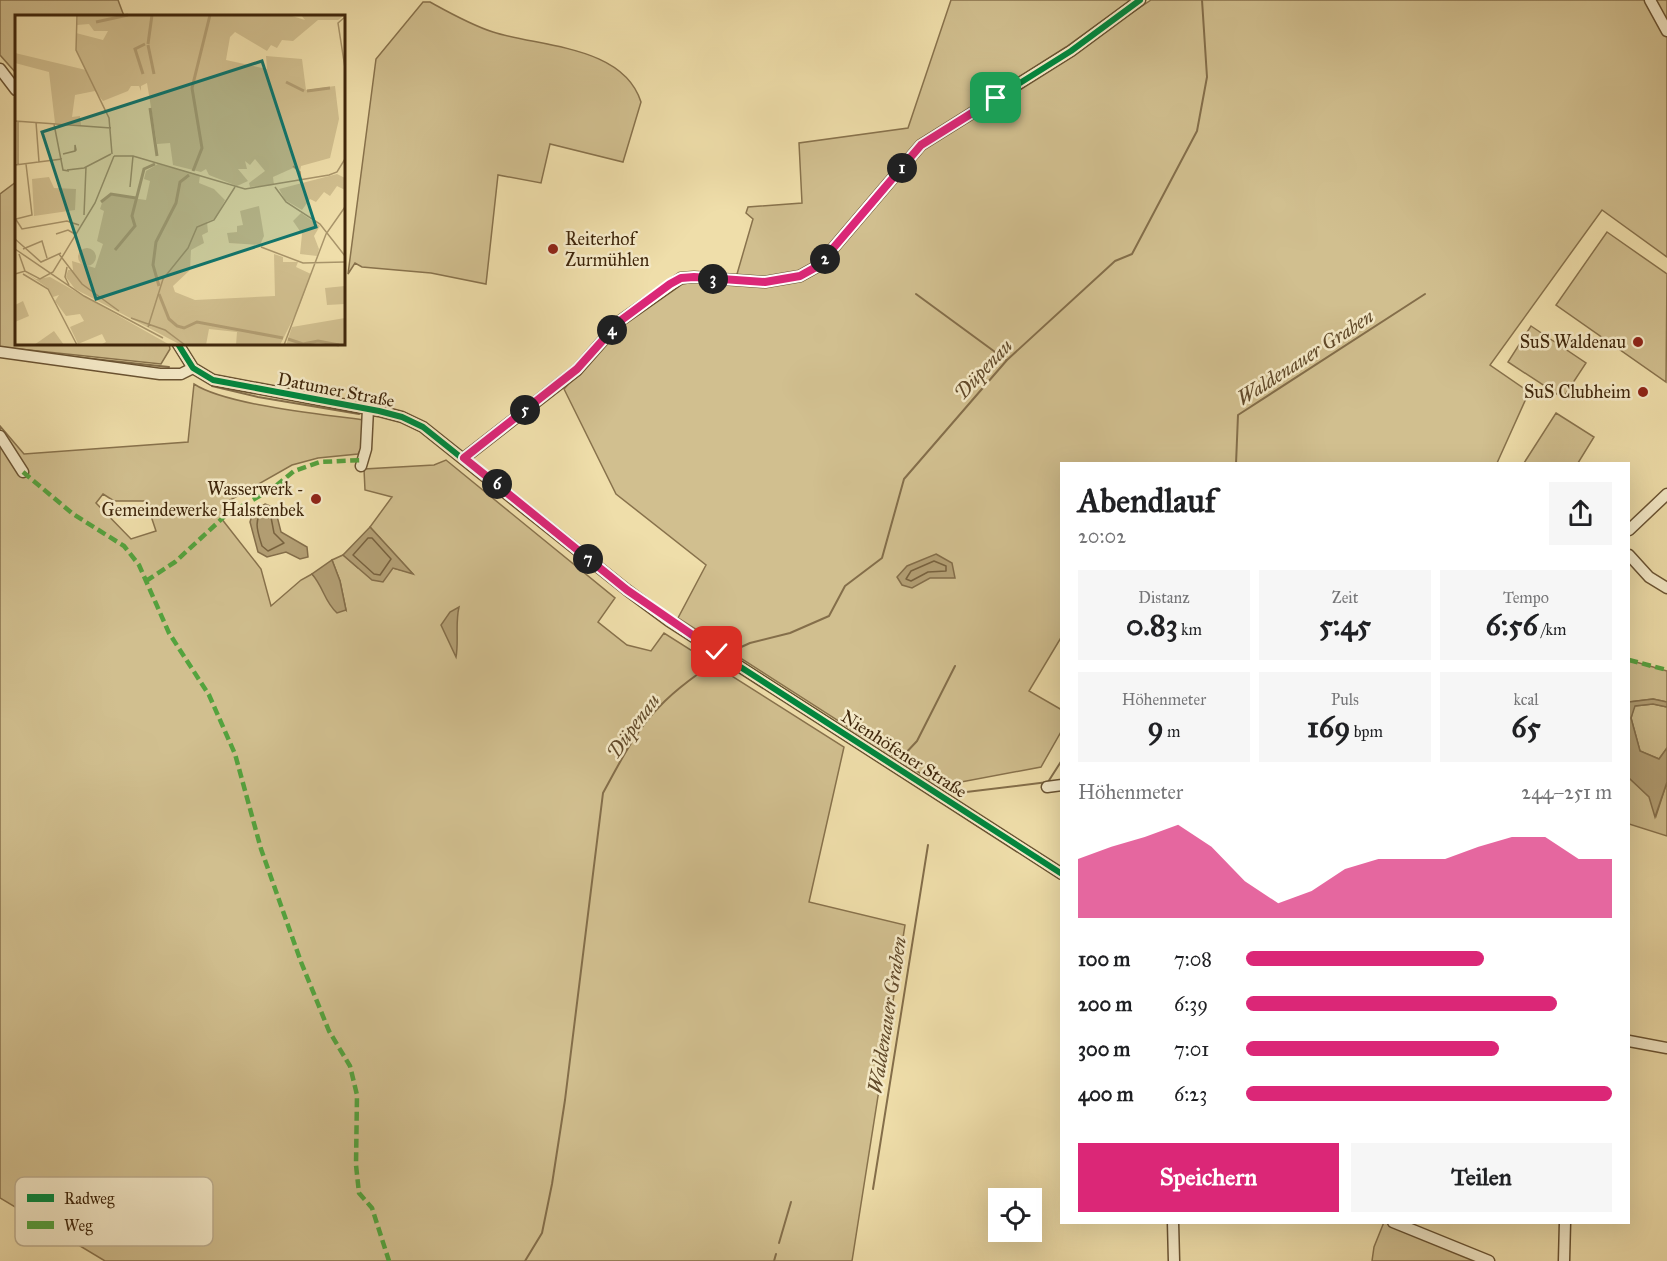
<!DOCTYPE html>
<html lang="de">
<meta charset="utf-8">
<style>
body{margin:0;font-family:"IM FELL Great Primer",serif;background:#f6f6f6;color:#202124;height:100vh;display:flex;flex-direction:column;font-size:22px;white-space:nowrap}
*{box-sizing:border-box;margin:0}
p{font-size:20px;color:#757577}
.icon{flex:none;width:33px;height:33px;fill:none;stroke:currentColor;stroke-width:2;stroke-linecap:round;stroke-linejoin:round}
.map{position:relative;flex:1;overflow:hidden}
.side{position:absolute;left:1060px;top:462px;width:570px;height:762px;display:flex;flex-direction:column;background:#fff;border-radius:0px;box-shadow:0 6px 24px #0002}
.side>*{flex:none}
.controls{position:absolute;left:988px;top:1188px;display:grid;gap:12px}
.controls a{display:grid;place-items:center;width:54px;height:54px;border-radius:0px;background:#fff;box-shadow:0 6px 24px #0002;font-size:30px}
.pin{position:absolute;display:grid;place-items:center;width:51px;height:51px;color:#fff;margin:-26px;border-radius:12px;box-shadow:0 3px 9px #0006}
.km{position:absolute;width:30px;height:30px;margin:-15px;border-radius:50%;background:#222;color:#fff;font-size:16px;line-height:30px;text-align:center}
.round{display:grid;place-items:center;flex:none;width:63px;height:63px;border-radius:0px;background:#f6f6f6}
.head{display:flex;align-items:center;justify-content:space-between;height:102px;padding:0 18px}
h1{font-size:33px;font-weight:700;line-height:45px}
.figures{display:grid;grid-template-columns:repeat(3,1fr);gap:9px;height:102px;padding:6px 18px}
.figures div{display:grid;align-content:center;border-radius:0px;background:#f6f6f6;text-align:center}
.figures b{font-size:30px;font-weight:700}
.figures small{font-size:16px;font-weight:400}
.figures p{font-size:16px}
.chart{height:168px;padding:12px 18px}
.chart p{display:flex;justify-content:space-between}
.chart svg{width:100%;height:108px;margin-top:6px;fill:#db2777;opacity:.7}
.primary-button{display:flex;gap:12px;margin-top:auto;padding:12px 18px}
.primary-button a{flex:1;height:69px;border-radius:0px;background:#db2777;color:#fff;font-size:24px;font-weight:700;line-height:69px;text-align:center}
.primary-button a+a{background:#f6f6f6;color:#202124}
ul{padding:0 18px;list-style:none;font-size:20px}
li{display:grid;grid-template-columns:96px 72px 1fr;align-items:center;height:45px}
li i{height:15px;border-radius:8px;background:#db2777}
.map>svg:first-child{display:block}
.green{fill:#d1bf8f;stroke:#88724c;stroke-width:1.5;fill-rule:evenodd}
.water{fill:#b39f74;stroke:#846e4a;stroke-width:1.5}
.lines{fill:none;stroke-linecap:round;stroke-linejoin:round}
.shore{stroke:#78623f;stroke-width:1.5}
.stream{stroke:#846e4a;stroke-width:2}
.minor-casing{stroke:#6a5332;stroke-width:13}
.minor{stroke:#f5eac8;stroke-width:10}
.quiet{stroke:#54a33e;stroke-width:4.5;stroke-dasharray:9 4.5;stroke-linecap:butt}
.cycleway-casing{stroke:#f5eac8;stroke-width:10}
.cycleway{stroke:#00873e;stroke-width:6}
.route-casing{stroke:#fff;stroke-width:12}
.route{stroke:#db2777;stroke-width:8}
.poi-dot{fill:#8f2418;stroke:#f5eac8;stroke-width:2}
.labels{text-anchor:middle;stroke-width:5;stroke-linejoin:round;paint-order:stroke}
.poi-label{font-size:18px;fill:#3e250a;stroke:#f5eac8;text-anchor:end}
.street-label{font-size:18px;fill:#3e250a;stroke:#f5eac8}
.water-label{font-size:20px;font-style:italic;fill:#614a2a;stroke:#f5eac8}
.inset-river{fill:none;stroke:#b39f74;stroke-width:3}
.inset-road{fill:none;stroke:#a8946a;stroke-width:1.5}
.view{fill:#0f766e;fill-opacity:0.15;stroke:#0f766e;stroke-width:3}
.inset-edge{fill:none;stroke:#3e250a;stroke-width:3}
.key{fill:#f5eac8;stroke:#beaf8f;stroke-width:1.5}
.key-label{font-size:16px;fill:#3e250a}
</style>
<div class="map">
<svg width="1667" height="1261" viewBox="0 0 1667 1261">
<rect width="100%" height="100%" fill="#efdeaa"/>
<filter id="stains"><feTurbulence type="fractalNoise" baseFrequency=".00333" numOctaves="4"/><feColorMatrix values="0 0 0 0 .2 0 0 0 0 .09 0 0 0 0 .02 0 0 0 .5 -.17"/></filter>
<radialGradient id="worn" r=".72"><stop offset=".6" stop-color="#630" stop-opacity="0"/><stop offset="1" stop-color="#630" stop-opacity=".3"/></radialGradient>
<path class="green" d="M 0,0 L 118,0 L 124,16 L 16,16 L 16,73 L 0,55 Z
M 951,0 L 1131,0 L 1066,47 L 964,112 L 1074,52 L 1151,0 L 1667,0 L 1667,257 L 1602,210 L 1490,365 L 1529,392 L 1497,463 L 1062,464 L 1062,636 L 1029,691 L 1062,710 L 1062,730 L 1041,767 L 940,786 L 678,618 L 706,565 L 616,494 L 564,389 L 623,325 L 668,286 L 702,281 L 735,281 L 753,219 L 746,213 L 748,207 L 802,203 L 799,143 L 908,128 Z
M 423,2 L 430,2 C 450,13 471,25 493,32 C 539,47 623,45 641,102 L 623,162 L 550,144 L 541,183 L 498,175 L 486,284 L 431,273 L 362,267 L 355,263 L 348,274 L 376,59 Z
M 16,182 L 16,344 L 169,344 L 170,349 L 161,364 L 0,347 L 0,194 Z
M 1607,232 L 1667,274 L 1666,382 L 1556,305 Z
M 1531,326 L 1586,363 L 1563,398 L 1508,362 Z
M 194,384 C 226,405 321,414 363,420 L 363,446 L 358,454 L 318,458 L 292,465 L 225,503 L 221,518 L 261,569 L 271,606 L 301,580 L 312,574 L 346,610 L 340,581 L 332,560 L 343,555 L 358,568 L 393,568 L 412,573 L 370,527 L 392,497 L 365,490 L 364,469 L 434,465 L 446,460 L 615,598 L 598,622 L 627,645 L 651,651 L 664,633 L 844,747 L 809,902 L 905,925 L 852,1261 L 105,1261 L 0,1198 L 0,426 L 24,454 L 188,442 ZM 103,494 L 114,501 L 146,501 L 156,531 L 131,539 L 96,503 Z
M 1556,413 L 1594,437 L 1578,463 L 1524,463 Z
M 1629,660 L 1667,671 L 1667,702 L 1653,699 L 1629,702 Z
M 1653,704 L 1667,707 L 1667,748 L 1659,759 L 1640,751 L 1631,718 L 1634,706 Z
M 1629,778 L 1650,797 L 1656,816 L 1667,782 L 1667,836 L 1629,824 Z
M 1384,1222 L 1389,1223 L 1481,1261 L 1372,1261 L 1374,1247 Z"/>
<path class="water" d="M 265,504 L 275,508 L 281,532 L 307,547 L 308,557 L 300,559 L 286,552 L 267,557 L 258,552 L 250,522 L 253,512 Z
M 370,527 L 413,574 L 393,568 L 383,582 L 372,580 L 343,555 Z
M 936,554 L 952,563 L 955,578 L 930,578 L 912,588 L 902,585 L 897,577 L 907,566 Z
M 332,560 L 340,581 L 346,610 L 337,613 C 324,601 324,588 312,574 Z
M 459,607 C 455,624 459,640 456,657 L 441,625 L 450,612 Z
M 1653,699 L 1667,702 L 1667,707 L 1653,704 L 1635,706 L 1631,718 L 1640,751 L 1659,759 L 1667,748 L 1667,782 L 1655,817 L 1649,797 L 1629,778 L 1629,702 Z"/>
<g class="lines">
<path class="shore" d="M 265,510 L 270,512 L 274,533 L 284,543 L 268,551 L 262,546 C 258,533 252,518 265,510 Z
M 368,538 L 372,538 L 391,559 L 380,575 L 374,574 L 353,555 Z
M 934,561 L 946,566 L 946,571 L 928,572 L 911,581 L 906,579 L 911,571 Z"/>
<path class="stream" d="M 916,294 L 1006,360
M 65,356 L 169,367
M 212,386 L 258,397 L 359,414
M 1236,464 L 1238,415 L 1425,294
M 728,653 L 750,643 L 790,633 L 829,616 L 845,586 L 882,558 L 904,479 L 1007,360 L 1115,261 L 1132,254 L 1197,131 L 1207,77 L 1202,0
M 903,756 L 917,741 L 955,666
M 958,793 L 1048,782 L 1062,760
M 967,819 L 979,827
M 873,1189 L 928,845
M 779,1243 L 791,1202
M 525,1261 L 542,1233 L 552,1184 L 565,1100 L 603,793 C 619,764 635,731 659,707 C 677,688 699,673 721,658
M 774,1261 L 776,1254"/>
<defs>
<path id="minor" d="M 1650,0 L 1667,31
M 0,69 L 16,90
M 178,344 L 193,368 L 213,380 L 379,411 L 402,417 L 423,427 L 627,590 L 669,621 L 1062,874
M 0,352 L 160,374 L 181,374 L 193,368
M 0,436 L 23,472
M 464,458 L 577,370 L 620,321 L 681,278 L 694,277 L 765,282 L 800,276 L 818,266 L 921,145 L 1071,51 L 1140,0
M 361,466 L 366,449 L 368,409
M 1629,530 L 1667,494
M 1629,555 L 1649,577 L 1667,588
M 1047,787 L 1062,785
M 1629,1041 L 1667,1048
M 1173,1222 L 1174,1261
M 1393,1222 L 1489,1261
M 1564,1261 L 1565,1222"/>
</defs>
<use href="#minor" class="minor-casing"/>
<use href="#minor" class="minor"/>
<path class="quiet" d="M 23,472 L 73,514 L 124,546 L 139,565 L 169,633 L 209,695 L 235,754 L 261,849 L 301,962 L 329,1031 L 350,1066 L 357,1095 L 356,1165 L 359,1193 L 372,1208 L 389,1261
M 146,581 L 175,562 L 226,515 L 272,489 L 294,471 L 320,462 L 363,460
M 1629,660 L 1667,670"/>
<defs>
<path id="cycleway" d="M 178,344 L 193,368 L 213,380 L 379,411 L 402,417 L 423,427 L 627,590 L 669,621 L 1062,874
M 464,458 L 577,370 L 620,321 L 681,278 L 694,277 L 765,282 L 800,276 L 818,266 L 921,145 L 1071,51 L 1140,0"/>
</defs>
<use href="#cycleway" class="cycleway-casing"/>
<use href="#cycleway" class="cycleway"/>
</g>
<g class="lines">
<defs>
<path id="route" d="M 717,652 L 627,590 L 464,458 L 577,369 L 620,321 L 670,284 L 681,278 L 694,277 L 765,282 L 800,276 L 818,266 L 921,145 L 996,98"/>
</defs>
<use href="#route" class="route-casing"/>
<use href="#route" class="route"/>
</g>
<g class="poi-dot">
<circle cx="553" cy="249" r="6"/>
<circle cx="1638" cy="342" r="6"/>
<circle cx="1643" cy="392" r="6"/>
<circle cx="316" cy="499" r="6"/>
</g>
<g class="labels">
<g class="poi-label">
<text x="565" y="245" text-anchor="start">Reiterhof<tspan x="565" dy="21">Zurmühlen</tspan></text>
<text x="1626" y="348">SuS Waldenau</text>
<text x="1631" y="398">SuS Clubheim</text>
<text x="304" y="495">Wasserwerk -<tspan x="304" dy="21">Gemeindewerke Halstenbek</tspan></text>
</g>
<g class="street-label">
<text transform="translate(336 390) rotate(11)" y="6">Datumer Straße</text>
<text transform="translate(904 754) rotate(33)" y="6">Nienhöfener Straße</text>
</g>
<g class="water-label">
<text transform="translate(1305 357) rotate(-33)" y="7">Waldenauer Graben</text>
<text transform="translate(983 369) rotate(-47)" y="7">Düpenau</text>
<text transform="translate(633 726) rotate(-54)" y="7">Düpenau</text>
<text transform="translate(887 1015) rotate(-81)" y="7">Waldenauer Graben</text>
</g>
</g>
<g transform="translate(15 15)">
<rect width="330" height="330" fill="#efdeaa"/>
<path d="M 63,0 L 274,0 L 290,5 L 286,0 L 330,0 L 323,5 L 303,5 L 278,26 L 267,25 L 262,33 L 256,30 L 252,36 L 220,17 L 215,22 L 211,45 L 252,54 L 251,41 L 287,44 L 291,75 L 320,71 L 324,104 L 315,143 L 286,151 L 285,156 L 278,153 L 258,162 L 259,170 L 235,172 L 234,168 L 250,156 L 240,144 L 235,150 L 230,146 L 232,154 L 223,154 L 233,166 L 222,171 L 194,160 L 191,154 L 186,157 L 158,150 L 155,128 L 142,129 L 132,68 L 126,71 L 126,76 L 124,71 L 116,71 L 113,76 L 88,86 L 80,76 L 60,80 L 57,102 L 65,101 L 66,110 L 40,108 L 34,57 L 0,48 L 0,38 L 71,55 L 61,35 L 61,18 L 88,25 L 93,16 L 79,16 L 74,9 L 62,10 ZM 143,149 L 185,160 L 184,168 L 199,174 L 210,185 L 201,203 L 192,207 L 193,217 L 187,220 L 189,228 L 176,235 L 175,255 L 158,271 L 160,277 L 180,285 L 260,281 L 259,239 L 268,242 L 268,247 L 283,247 L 281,252 L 296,259 L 284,292 L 265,330 L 221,330 L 222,317 L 194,314 L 191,330 L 166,330 L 60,274 L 51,262 L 53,255 L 58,255 L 57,246 L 80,253 L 88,229 L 82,226 L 89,196 L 85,194 L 87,188 L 96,180 L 131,185 L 135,166 L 129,164 L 131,156 ZM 322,159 L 330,163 L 330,175 L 322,171 L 315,181 L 309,177 L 301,187 L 295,184 L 287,195 L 270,185 L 264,174 ZM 34,162 L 39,173 L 61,174 L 60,195 L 19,201 L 17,164 ZM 244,191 L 249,221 L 245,230 L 214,228 L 212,218 L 222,217 L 222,211 L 228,210 L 225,196 ZM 286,198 L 305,211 L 299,221 L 304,234 L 302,241 L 285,239 L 287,219 L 278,206 ZM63 242a9 9 0 1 1 18 0a9 9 0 1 1-18 0ZM 11,258 L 21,264 L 35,262 L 155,330 L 85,330 L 91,327 L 87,319 L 63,329 L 55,312 L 69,306 L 65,299 L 51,301 L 40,286 L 44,280 L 38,282 L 33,273 ZM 330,271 L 330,289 L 312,290 L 310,273 ZM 8,286 L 14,301 L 0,307 L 0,290 ZM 330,303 L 330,330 L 271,330 L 277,312 ZM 39,316 L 49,330 L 19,330 Z" fill="#d1bf8f"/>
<path class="inset-river" d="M 81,7 L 113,0M 133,29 L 137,0M 133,30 L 139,59M 128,59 L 120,34 L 130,29M 271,67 L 289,76M 292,76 L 315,73M 135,93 L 142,141M 178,156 L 187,133 L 177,73 L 195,0M 86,187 L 96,179 L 121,183M 100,235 L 120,211 L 117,201 L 129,154 L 140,149M 144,271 L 138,250 L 141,227 L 161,188 L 165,167 L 174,160M 144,279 L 154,304 L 162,311 L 169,313 L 182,307 L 268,323M 273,324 L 288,329 L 303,326 L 324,330"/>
<path class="inset-road" d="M 62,0 L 61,35 L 94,103 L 97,139M 330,2 L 323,8 L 330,53M 0,106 L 96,113M 3,106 L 3,150M 21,107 L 24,147M 39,109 L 48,155 L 54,156M 48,139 L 60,136 L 61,135 L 60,130 L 60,136M 99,141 L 118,141 L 230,174 L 314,160 L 322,157 L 330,144M 0,150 L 47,144M 278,151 L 285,157 L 286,166M 52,155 L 69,153 L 96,139M 115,172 L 118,141M 260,172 L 271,187 L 305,209 L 330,241M 69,200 L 71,152M 0,203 L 7,214 L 52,206 L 64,210M 1,204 L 17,200 L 11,149M 41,219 L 53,215 L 60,219M 0,224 L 26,247 L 46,238M 246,232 L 288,248 L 330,247M 0,234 L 69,281 L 148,323M 8,234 L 27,226 L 32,243M 4,239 L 10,256M 44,239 L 67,269 L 104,296M 52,252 L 50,262 L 54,270M 0,259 L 10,256 L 25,264 L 38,257 L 80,188 L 99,141M 8,259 L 33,274 L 62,330M 116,303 L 150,315 L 170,330M 133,312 L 148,264 L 173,233 L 182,212 L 199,205 L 220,172M 269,330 L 311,219 L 330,192"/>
<path class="view" d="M 247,46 L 301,212 L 81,284 L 27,117 Z"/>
<rect width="330" height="330" class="inset-edge"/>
</g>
<rect x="15" y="1177" width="198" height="69" rx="9" class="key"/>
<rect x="27" y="1194" width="27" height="8" fill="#00873e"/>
<rect x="27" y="1221" width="27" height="8" fill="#54a33e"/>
<g class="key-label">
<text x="64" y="1204">Radweg</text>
<text x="64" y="1231">Weg</text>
</g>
<rect width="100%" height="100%" filter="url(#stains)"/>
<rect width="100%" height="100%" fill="url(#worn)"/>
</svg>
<div class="controls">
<a><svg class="icon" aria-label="locate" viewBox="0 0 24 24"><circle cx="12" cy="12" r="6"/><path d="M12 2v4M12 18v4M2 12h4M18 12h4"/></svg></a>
</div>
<div class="pin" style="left:996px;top:98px;background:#1e9e55"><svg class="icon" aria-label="arrive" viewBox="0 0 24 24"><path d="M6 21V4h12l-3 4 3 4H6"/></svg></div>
<div class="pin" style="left:717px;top:652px;background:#d93025"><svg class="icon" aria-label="check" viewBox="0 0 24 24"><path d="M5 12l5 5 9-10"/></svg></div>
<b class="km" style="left:902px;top:168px">1</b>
<b class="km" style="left:825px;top:259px">2</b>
<b class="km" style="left:713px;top:279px">3</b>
<b class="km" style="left:612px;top:330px">4</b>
<b class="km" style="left:525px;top:410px">5</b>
<b class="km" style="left:497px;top:484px">6</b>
<b class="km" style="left:588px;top:559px">7</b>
<section class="side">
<div class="head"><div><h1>Abendlauf</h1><p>20:02</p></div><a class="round"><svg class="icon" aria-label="share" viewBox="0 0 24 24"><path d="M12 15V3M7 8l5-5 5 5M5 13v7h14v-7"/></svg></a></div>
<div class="figures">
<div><p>Distanz</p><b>0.83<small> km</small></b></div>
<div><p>Zeit</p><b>5:45</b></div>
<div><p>Tempo</p><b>6:56<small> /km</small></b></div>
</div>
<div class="figures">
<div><p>Höhenmeter</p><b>9<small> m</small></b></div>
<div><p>Puls</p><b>169<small> bpm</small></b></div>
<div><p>kcal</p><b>65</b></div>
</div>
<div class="chart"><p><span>Höhenmeter</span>244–251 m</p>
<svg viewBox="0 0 160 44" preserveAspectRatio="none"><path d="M0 44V20L10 15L20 11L30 6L40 15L50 29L60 38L70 33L80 24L90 20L100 20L110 20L120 15L130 11L140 11L150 20L160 20V44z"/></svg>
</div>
<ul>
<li><b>100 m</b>7:08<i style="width:65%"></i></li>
<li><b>200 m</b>6:39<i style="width:85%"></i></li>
<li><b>300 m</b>7:01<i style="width:69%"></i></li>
<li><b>400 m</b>6:23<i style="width:100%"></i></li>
</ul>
<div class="primary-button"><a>Speichern</a><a>Teilen</a></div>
</section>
</div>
